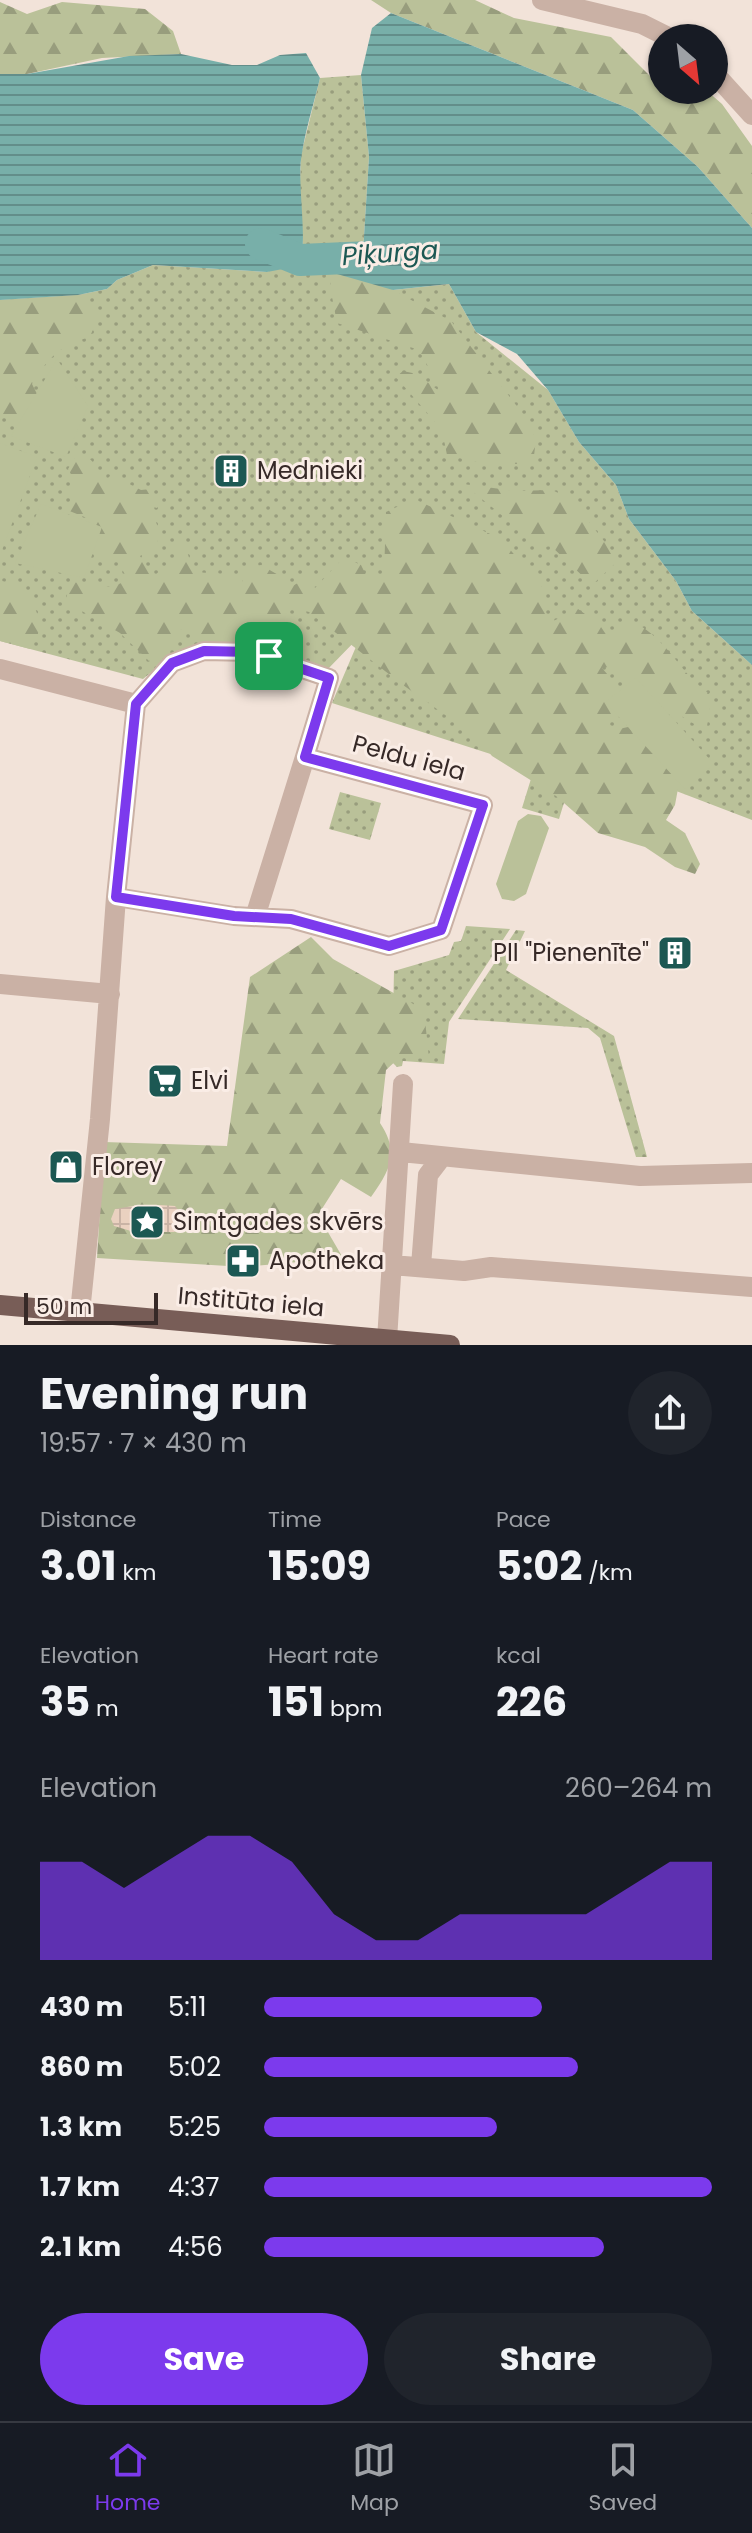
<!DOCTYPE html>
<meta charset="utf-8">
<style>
body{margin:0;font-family:Poppins,sans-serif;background:#20242c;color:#f1f3f6;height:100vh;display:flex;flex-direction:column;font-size:30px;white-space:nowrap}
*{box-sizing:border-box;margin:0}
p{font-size:26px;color:#9ea1a6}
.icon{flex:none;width:44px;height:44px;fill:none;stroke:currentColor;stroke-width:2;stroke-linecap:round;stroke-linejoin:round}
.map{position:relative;height:1345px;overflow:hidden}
.details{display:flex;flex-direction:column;background:#171b24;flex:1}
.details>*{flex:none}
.needle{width:52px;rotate:152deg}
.controls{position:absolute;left:648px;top:24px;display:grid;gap:16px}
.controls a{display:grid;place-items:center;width:80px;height:80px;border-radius:50%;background:#171b24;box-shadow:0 2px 6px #0004;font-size:40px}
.scale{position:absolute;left:24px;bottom:20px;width:134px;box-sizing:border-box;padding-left:8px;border:4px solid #362927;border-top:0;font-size:22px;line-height:28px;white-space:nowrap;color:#362927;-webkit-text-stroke:6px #faede6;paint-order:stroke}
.pin{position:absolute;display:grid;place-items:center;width:68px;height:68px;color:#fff;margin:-34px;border-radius:16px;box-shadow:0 4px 12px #0006}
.round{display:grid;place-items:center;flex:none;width:84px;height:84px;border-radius:42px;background:#20242c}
.head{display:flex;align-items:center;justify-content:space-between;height:136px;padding:0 40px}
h1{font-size:44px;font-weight:700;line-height:60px}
.stats{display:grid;grid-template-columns:repeat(3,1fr);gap:12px;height:136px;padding:8px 40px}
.stats div{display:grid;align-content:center}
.stats b{font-size:40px;font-weight:700}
.stats small{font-size:22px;font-weight:400}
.stats p{font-size:22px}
.chart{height:224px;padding:16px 40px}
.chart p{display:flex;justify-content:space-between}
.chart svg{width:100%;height:144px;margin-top:8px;fill:#7c3aed;opacity:.7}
.button{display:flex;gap:16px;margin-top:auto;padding:16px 40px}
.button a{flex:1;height:92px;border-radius:48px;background:#7c3aed;color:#fff;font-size:32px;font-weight:700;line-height:92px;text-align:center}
.button a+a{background:#20242c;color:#f1f3f6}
ul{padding:0 40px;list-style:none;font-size:26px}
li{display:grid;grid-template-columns:128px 96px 1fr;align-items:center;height:60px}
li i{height:20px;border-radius:10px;background:#7c3aed}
.tab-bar{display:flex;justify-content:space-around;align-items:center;height:112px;border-top:2px solid #363941;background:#171b24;font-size:22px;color:#9ea1a6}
.tab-bar a{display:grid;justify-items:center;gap:4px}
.tab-bar .selected{color:#7c3aed}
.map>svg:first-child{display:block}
.green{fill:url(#green-dots)}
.forest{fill:url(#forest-firs)}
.pitch{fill:#bac199}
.plaza{fill:url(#plaza-grid)}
.water{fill:url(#water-rules)}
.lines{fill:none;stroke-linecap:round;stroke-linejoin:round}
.river{stroke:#78afa9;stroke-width:32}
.minor{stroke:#cab1a5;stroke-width:20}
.tertiary{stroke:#cab1a5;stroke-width:20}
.primary{stroke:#785d57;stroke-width:20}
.route-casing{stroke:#fff;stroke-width:16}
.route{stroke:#7c3aed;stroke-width:10}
.labels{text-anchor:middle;stroke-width:6;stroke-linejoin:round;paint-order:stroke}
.poi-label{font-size:24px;fill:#362927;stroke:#faede6;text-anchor:start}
.street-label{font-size:24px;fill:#362927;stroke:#faede6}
.water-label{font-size:26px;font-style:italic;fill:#1c5853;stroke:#faede6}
</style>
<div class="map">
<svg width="752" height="1345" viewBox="0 0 752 1345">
<defs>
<pattern id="green-dots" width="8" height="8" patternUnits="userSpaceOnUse" patternTransform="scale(2)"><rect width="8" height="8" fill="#bac199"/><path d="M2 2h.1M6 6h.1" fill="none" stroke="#989d7d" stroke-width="1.8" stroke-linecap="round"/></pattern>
<pattern id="forest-firs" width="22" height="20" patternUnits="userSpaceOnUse" patternTransform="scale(2)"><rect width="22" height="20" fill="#bac199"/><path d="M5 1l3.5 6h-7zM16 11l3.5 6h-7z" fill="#989d7d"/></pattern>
<pattern id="plaza-grid" width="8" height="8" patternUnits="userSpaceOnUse" patternTransform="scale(2)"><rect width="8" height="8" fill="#ead1c0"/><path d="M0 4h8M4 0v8" fill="none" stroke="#c9b3a5"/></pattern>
<pattern id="water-rules" width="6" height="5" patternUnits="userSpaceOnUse" patternTransform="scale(2)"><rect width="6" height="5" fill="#78afa9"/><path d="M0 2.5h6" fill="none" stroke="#638e8a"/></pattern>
</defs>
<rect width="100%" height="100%" fill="#f2e3d9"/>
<path class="green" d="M 361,75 L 369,157 L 363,252 L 393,290 L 449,284 L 476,332 L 548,390 L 579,442 L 616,485 L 629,519 L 676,581 L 692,611 L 752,665 L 752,820 L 603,763 L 522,764 L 332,703 L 361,635 L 324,673 L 179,650 L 143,679 L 0,641 L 0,300 L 78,295 L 107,289 L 117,280 L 153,265 L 267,272 L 304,254 L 299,208 L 301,155 L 320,78 Z
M 534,769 L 571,780 L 559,819 L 522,808 Z
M 340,792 L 381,803 L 370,840 L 329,829 Z
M 466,926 L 510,929 L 449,1022 L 444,1064 L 403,1061 L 402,1066 L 397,1067 L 392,1062 L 394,971 L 449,955 L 454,942 L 461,941 Z
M 516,930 L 525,931 L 506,970 L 614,1036 L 647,1157 L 636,1157 L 600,1038 L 588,1028 L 458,1019 Z"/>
<path class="forest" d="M 371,0 L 475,0 L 514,18 L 611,37 L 652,78 L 662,74 L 662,90 L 706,90 L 722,104 L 752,146 L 752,228 L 698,167 L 633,110 L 391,13 Z
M 0,2 L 27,14 L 62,2 L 145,9 L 173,31 L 181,54 L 102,58 L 27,74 L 0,74 Z
M 333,271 L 375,281 L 451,321 L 523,414 L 536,439 L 533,464 L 485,464 L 447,455 L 442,430 L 396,377 L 403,371 L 417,374 L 443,394 L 419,350 L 337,323 L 330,286 Z
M 78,295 L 100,312 L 90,337 C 61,344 47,359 32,384 L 37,394 L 20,430 L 0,413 L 0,300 Z
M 76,456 L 91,460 L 105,481 L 111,475 L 141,490 L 151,489 L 159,505 L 157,508 L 149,506 L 161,534 L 154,549 L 140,556 L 153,577 L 179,554 L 175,547 L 184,543 L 194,572 L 224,574 L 241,586 L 245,585 L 239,575 L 245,569 L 261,565 L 287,580 L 289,588 L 310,576 L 315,588 L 344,557 L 361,565 L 366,575 L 384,576 L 386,512 L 414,499 L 501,539 L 542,587 L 547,624 L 578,609 L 599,624 L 609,639 L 633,621 C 673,644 678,673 712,696 L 706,732 C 676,710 636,695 614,666 L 602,668 L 630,701 L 634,713 L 600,721 L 619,729 L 646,723 L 684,756 L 675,805 L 666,820 L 685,833 L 700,864 L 695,874 L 675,867 L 645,847 L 598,833 L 556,796 L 492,756 L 475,736 L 403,685 L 309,612 L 290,607 L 280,646 L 266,648 L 251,626 L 242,626 L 243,643 L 204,642 L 191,627 L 177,631 L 173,648 L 149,661 L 120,633 L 66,602 L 68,588 L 73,582 L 112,587 L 128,580 L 118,562 L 102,561 L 87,518 L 67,510 L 76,483 L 68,469 Z
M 463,484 L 515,491 L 552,490 L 571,499 L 619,560 L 592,585 L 551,546 L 542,547 Z
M 0,581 C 20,583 39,606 40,626 C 40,633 33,642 30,649 L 0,641 Z
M 311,937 L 333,959 L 424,1010 L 429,1059 L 400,1057 L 386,1070 L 380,1123 C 400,1153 390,1170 371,1197 L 341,1179 L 318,1215 L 343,1258 L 244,1267 L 97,1258 L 104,1142 L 227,1146 L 250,977 Z"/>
<path class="pitch" d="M 57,359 L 88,406 L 66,457 L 11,436 Z
M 0,443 L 37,457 L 1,553 L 0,553 Z
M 41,504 L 102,527 L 84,578 L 15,563 Z
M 636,678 L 714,764 L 685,789 L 605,702 Z
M 528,814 L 541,816 L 549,828 L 526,894 L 514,901 L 502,899 L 496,884 L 518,821 Z"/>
<path class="plaza" d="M 139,1205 L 147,1216 L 160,1205 L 175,1206 L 184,1217 L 182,1227 L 174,1232 L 158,1232 L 147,1217 L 131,1231 L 114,1226 L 111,1219 L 115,1209 Z"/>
<path class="water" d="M 391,13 L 633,110 L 698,167 L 752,228 L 752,665 L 692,611 L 676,581 L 629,519 L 616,485 L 579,442 L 548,390 L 517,354 L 476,332 L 449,284 L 393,290 L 330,272 L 330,252 L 363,252 L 369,157 L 361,75 L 372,28 Z
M 306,53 L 320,78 C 314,103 306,128 302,153 C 296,182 309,243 299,266 L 267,272 L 153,265 L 117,280 L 107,289 L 78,295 L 0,300 L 0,74 L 27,74 L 129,56 L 181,54 L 232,65 L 257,65 L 280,55 Z"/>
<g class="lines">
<path class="river" d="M 261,244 L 300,260 L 371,257"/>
<path class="minor" d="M 204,651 L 252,652 L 329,678 L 305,757 L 483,805 L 441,930 L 389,946 L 291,919 L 234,916 L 116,897 L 136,704 L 172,663 Z
M 0,669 L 136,704
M 255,917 L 305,757
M 0,984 L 110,994
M 401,1152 L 640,1176 L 752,1173
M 392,1265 L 464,1271 L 491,1267 L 752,1287
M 421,1266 L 428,1175 L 441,1158
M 80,1312 L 100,1119 L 116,897
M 387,1340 L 403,1084"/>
<path class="tertiary" d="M 542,0 L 642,24 L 670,38
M 714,73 L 752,115"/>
<path class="primary" d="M 0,1305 L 450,1345"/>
</g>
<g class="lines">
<defs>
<path id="route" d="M 204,651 L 252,652 L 329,678 L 305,757 L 483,805 L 441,930 L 389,946 L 291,919 L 234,916 L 116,897 L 136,704 L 172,663 Z"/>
</defs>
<use href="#route" class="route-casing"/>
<use href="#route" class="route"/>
</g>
<defs>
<symbol id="building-square" viewBox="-11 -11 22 22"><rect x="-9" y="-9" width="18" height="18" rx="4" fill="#1c5853" stroke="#faede6"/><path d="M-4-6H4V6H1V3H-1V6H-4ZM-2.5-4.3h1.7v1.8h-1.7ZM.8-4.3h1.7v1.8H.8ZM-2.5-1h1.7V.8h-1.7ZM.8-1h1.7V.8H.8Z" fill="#fff"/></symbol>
<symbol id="supermarket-square" viewBox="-11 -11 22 22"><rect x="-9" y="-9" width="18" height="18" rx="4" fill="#1c5853" stroke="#faede6"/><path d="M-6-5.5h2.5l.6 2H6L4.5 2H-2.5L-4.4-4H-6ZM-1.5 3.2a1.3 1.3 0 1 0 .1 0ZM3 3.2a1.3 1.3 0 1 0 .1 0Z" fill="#fff"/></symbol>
<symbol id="shop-square" viewBox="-11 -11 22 22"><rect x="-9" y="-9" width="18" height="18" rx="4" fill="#1c5853" stroke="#faede6"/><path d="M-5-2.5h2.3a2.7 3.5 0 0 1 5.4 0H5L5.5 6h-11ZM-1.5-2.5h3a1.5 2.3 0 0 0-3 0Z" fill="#fff"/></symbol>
<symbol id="sight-square" viewBox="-11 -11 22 22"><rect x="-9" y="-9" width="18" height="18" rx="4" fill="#1c5853" stroke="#faede6"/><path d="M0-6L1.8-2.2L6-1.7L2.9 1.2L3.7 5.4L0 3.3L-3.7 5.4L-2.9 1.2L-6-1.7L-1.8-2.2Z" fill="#fff"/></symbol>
<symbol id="pharmacy-square" viewBox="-11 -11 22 22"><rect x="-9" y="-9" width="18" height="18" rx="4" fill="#1c5853" stroke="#faede6"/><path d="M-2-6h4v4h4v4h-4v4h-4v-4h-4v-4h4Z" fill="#fff"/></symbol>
</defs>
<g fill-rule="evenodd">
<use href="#building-square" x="211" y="451" width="40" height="40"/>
<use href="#building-square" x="655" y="933" width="40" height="40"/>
<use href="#supermarket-square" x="145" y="1061" width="40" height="40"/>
<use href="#shop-square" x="46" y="1147" width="40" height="40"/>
<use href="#sight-square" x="127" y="1202" width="40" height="40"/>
<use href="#pharmacy-square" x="223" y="1241" width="40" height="40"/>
</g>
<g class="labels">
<g class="poi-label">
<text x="257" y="479">Mednieki</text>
<text x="649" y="961" text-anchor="end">PII "Pienenīte"</text>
<text x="191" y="1089">Elvi</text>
<text x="92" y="1175">Florey</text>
<text x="173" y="1230">Simtgades skvērs</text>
<text x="269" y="1269">Apotheka</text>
</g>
<g class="street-label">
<text transform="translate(409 758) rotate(15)" y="8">Peldu iela</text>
<text transform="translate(251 1302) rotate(5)" y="8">Institūta iela</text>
</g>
<g class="water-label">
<text transform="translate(390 253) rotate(-4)" y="9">Piķurga</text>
</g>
</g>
</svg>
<div class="controls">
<a><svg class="needle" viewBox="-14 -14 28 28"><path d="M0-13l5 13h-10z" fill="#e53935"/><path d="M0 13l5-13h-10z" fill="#9ea1a6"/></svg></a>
</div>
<div class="scale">50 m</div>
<div class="pin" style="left:269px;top:656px;background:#1e9e55"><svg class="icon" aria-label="arrive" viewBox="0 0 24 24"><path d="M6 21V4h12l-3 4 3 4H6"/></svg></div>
</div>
<section class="details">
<div class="head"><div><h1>Evening run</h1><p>19:57 · 7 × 430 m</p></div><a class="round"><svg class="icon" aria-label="share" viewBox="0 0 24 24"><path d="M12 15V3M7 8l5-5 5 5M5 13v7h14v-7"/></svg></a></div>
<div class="stats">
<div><p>Distance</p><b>3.01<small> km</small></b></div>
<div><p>Time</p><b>15:09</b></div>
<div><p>Pace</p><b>5:02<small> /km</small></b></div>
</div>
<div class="stats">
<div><p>Elevation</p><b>35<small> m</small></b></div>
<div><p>Heart rate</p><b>151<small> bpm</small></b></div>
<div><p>kcal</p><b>226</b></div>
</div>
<div class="chart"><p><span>Elevation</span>260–264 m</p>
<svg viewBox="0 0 160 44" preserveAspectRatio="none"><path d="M0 44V14L10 14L20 22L30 14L40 6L50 6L60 14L70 30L80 38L90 38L100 30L110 30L120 30L130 30L140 22L150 14L160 14V44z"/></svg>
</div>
<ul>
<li><b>430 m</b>5:11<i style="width:62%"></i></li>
<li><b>860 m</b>5:02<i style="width:70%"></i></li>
<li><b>1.3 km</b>5:25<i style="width:52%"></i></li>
<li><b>1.7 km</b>4:37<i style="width:100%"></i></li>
<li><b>2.1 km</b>4:56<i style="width:76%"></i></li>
</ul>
<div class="button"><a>Save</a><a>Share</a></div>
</section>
<nav class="tab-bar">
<a class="selected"><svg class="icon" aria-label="home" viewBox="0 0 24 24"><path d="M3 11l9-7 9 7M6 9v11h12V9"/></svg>Home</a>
<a><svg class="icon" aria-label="map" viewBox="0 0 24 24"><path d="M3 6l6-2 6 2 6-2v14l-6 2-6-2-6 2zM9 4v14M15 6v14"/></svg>Map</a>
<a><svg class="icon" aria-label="saved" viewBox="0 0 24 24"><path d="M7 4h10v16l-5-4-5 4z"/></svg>Saved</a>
</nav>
